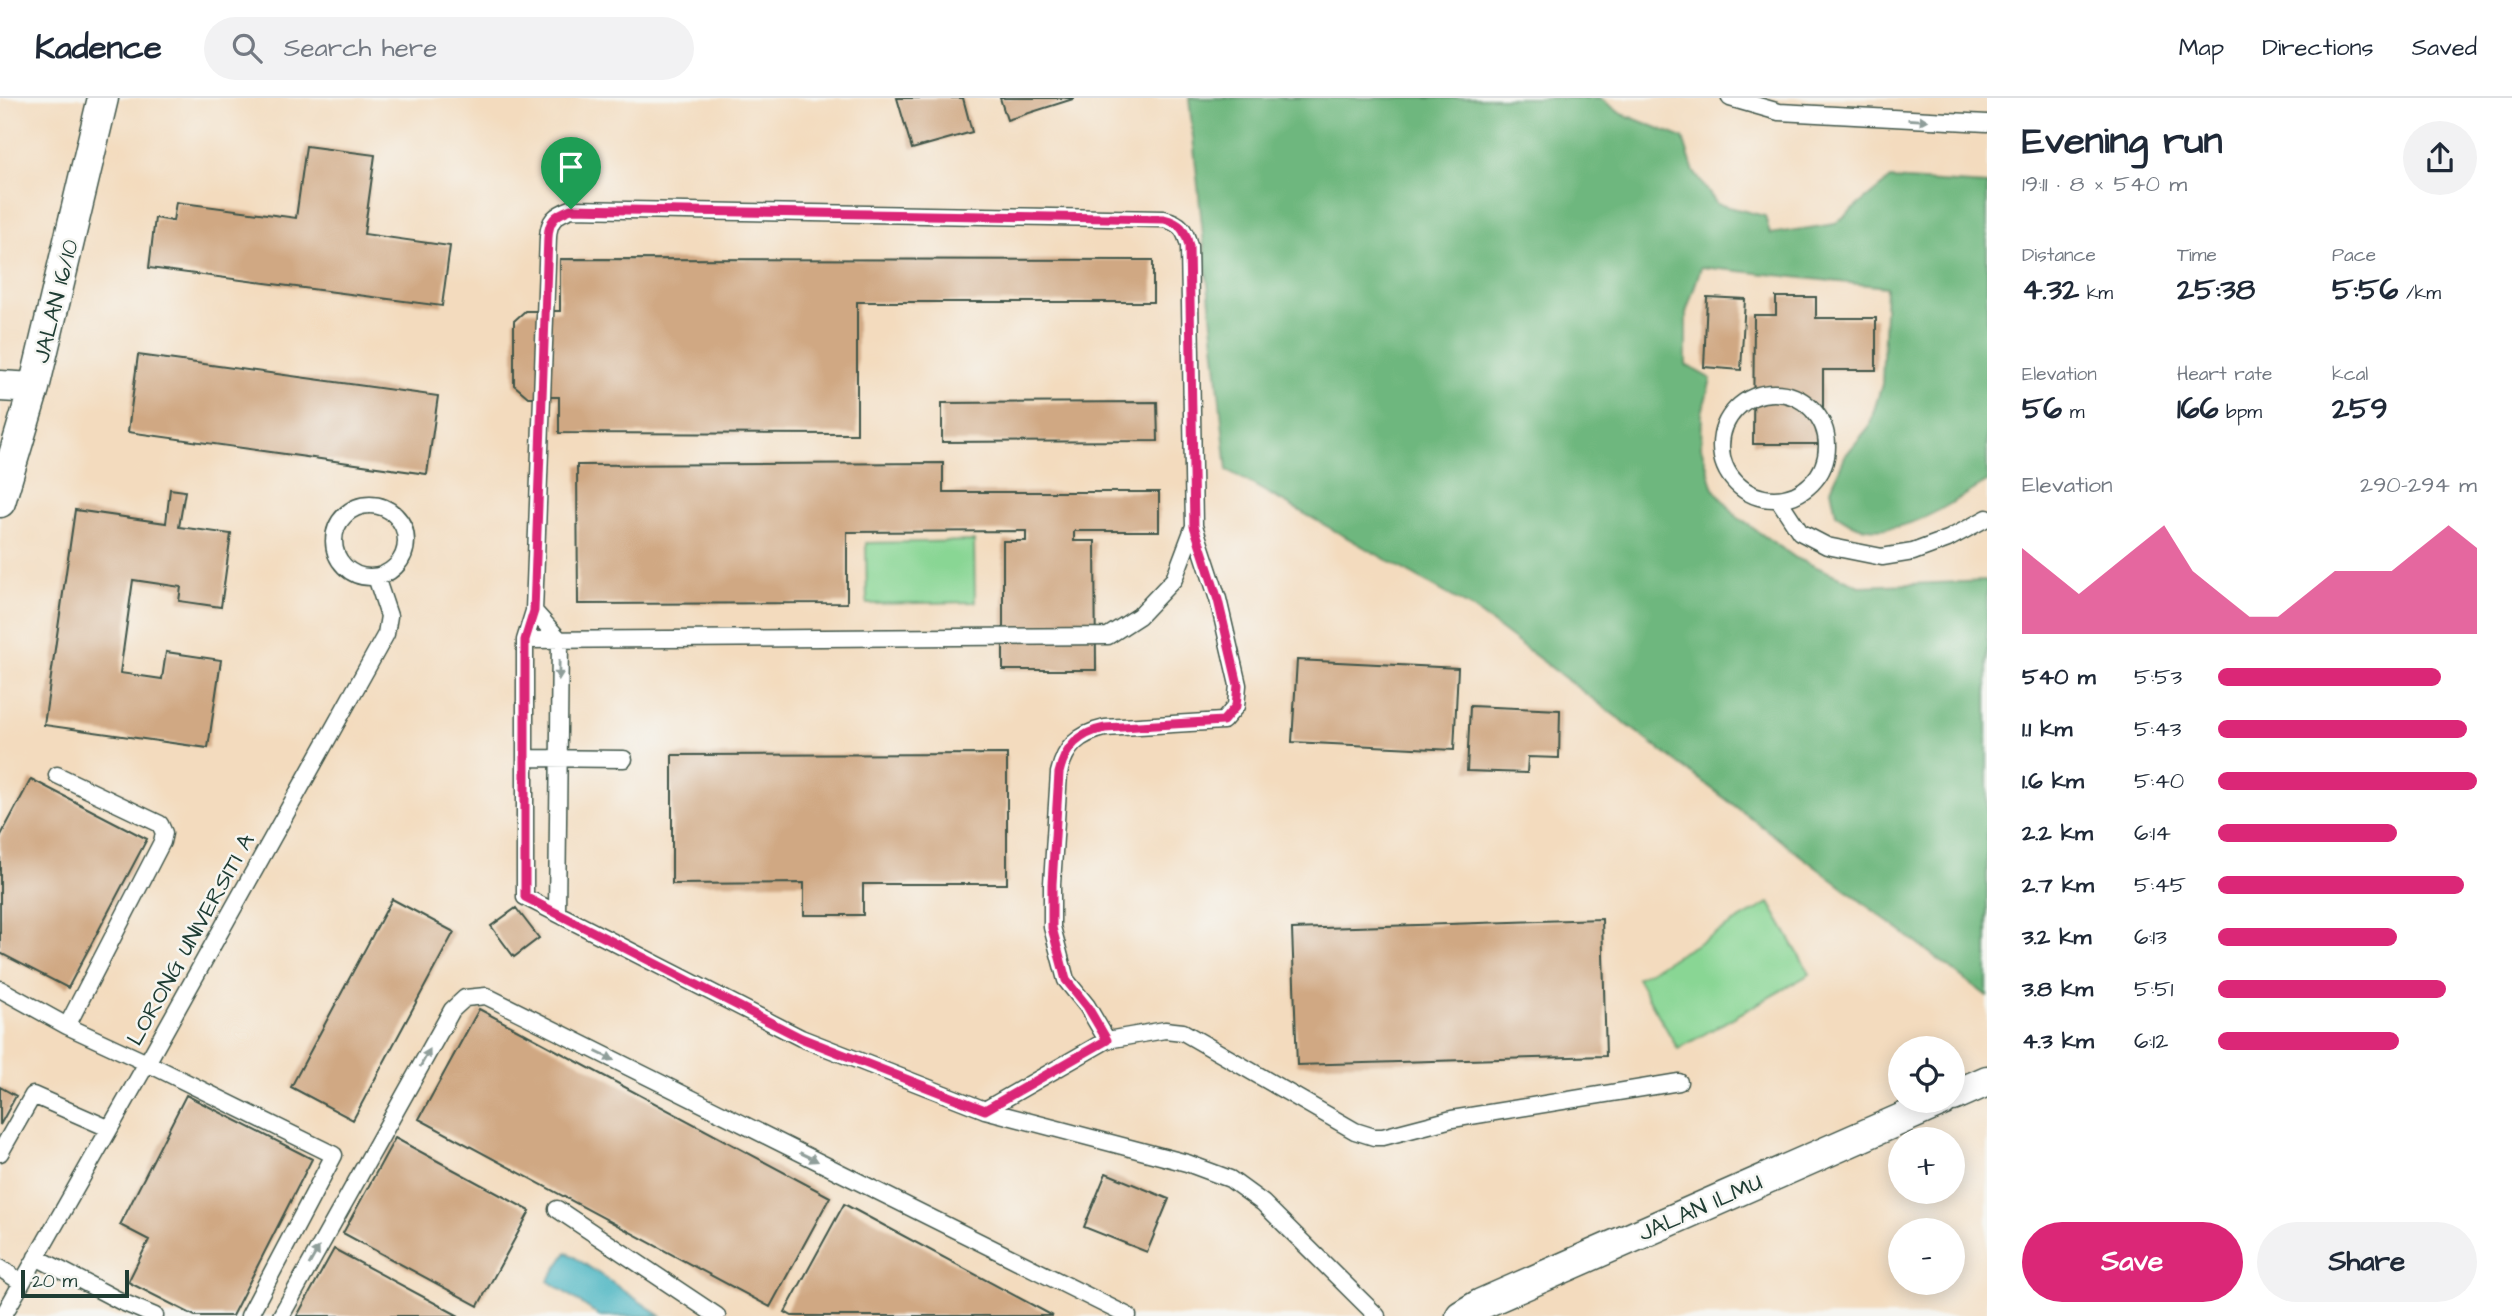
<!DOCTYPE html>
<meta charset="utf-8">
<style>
body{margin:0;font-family:"Architects Daughter",sans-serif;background:#f2f2f3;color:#1f2937;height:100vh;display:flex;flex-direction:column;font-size:26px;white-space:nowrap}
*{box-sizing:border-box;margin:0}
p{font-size:23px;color:#747a83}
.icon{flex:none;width:38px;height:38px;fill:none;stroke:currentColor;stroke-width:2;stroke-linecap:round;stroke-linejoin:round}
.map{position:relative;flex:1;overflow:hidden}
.drawer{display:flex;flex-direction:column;background:#fff;width:525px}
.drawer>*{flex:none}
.fabs{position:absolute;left:1888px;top:938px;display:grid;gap:14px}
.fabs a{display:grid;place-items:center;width:77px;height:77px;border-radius:50%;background:#fff;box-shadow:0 4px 18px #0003;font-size:35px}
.scale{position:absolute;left:21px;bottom:18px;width:108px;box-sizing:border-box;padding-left:7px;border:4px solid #1f3d34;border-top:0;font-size:19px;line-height:24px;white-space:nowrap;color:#1f3d34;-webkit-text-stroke:5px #f6f6f2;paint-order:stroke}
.pin{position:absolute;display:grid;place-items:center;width:60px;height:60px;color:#fff;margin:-72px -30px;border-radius:50% 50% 50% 0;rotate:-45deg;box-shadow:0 0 7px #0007}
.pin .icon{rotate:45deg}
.round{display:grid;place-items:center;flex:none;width:74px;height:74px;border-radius:37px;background:#f2f2f3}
.overview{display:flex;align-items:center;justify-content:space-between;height:119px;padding:0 35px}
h1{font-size:38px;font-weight:800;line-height:52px}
.stats{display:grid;grid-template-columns:repeat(3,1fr);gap:10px;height:119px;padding:7px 35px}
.stats div{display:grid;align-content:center}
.stats b{font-size:30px;font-weight:800}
.stats small{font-size:19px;font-weight:400}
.stats p{font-size:19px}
.chart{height:196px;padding:14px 35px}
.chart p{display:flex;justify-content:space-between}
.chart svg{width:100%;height:126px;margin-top:7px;fill:#db2777;opacity:.7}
.primary-button{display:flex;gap:14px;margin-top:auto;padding:14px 35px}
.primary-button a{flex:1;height:80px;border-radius:42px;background:#db2777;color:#fff;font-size:28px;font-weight:800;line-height:80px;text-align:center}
.primary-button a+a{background:#f2f2f3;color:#1f2937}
ul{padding:0 35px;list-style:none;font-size:23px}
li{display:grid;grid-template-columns:112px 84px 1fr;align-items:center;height:52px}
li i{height:18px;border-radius:9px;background:#db2777}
header{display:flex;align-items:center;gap:42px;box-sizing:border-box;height:98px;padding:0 35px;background:#fff;border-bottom:2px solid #e0e1e3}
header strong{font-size:33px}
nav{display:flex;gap:38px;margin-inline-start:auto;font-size:24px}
.search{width:490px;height:63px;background:#f2f2f3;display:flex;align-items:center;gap:18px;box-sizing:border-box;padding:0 24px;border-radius:38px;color:#747a83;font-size:26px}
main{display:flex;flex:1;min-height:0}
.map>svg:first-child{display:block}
.green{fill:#89d694;stroke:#548a64;stroke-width:2}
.forest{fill:#6eb77e;stroke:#467a59;stroke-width:2}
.water{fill:#46b4c1;stroke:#32787a;stroke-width:2}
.building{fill:#d0a883}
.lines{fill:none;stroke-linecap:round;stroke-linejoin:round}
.service-casing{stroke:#3f5549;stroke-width:19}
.minor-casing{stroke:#3f5549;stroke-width:33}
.service{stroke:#fff;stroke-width:16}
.minor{stroke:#fff;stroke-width:30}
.oneway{fill:#8f9e9a}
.route-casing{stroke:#fff;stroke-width:14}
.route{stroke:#db2777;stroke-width:9}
.labels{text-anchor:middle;stroke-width:5;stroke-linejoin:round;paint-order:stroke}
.street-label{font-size:23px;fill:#1f3d34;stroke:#f6f6f2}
</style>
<header>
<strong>Kadence</strong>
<div class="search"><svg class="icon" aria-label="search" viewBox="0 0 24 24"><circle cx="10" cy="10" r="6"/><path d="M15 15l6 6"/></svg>Search here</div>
<nav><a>Map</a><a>Directions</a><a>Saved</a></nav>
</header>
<main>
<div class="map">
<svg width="1987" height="1218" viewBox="0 0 1987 1218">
<rect width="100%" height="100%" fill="#f6f6f2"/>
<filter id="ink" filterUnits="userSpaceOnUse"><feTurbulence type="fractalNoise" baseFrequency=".0143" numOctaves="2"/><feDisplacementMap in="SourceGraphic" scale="14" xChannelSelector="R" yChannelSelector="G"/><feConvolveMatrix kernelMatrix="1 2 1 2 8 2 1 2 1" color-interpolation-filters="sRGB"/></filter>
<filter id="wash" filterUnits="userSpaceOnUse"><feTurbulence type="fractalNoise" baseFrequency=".00686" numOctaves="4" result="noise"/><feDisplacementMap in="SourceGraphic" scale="28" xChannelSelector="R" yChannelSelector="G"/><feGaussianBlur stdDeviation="1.57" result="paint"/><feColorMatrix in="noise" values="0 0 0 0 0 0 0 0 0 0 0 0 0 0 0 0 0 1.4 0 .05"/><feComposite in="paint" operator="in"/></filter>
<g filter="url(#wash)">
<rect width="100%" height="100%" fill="#f3dbbe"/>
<path class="green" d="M 974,443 L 975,504 L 867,506 L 866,445 Z
M 1769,805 L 1810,876 L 1678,951 L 1637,880 Z"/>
<path class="forest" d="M 1189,0 L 1600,0 L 1620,15 L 1683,40 L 1694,74 L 1717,106 L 1765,118 L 1770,136 L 1835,126 L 1890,81 L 1987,87 L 1987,384 C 1949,406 1906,439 1860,429 C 1852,427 1843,420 1836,416 L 1831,391 L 1845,358 L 1869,329 L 1882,286 L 1886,189 L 1701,169 L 1686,215 L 1686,267 L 1711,281 L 1702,315 L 1701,349 L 1714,391 L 1737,419 L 1796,460 L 1860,488 L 1987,483 L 1987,898 L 1472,510 L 1227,372 Z"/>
<path class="water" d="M 567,1154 L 661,1218 L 600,1218 L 548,1183 Z"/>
<g id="blocks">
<path class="building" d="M 897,0 L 963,0 L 972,34 L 912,51 Z
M 1000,0 L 1073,0 L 1073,1 L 1007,22 Z
M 306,48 L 375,57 L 364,136 L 450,148 L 442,208 L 149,170 L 155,120 L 173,123 L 176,104 L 296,120 Z
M 560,161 L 1153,162 L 1153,204 L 857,204 L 857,336 L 559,335 L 559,299 L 528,299 L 514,287 L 514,223 L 525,213 L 560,213 Z
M 1707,199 L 1745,201 L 1741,272 L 1704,269 Z
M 1776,199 L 1816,199 L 1816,220 L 1876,220 L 1876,272 L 1823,272 L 1823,346 L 1753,346 L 1754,217 L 1776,217 Z
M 138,257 L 438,298 L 427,376 L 128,334 Z
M 1157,304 L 1158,343 L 942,344 L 942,305 Z
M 943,365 L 943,394 L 1159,394 L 1159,433 L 1074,433 L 1074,443 L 1095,443 L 1096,572 L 1003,572 L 1003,443 L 1026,443 L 1026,433 L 847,434 L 847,505 L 578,506 L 577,367 Z
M 170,391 L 185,393 L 179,429 L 231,436 L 221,509 L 179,503 L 181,489 L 133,482 L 120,575 L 162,581 L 166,554 L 221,562 L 208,650 L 44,627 L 75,412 L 166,425 Z
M 1297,562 L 1458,570 L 1454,652 L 1292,644 Z
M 1470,608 L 1560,612 L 1559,660 L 1528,659 L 1527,675 L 1467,673 Z
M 1007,656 L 1007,786 L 863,786 L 863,817 L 804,817 L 804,785 L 672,786 L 672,657 Z
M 31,681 L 147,741 L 68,890 L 0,855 L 0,739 Z
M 392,801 L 454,834 L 353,1022 L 291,989 Z
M 516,810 L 539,840 L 514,859 L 491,828 Z
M 1602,821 L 1606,958 L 1297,967 L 1292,831 Z
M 479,911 L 830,1099 L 770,1209 L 419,1021 Z
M 0,989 L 16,998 L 0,1027 Z
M 186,997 L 312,1061 L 232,1218 L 195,1218 L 128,1184 L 149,1142 L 120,1127 Z
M 395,1040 L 530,1113 L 478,1208 L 343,1135 Z
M 1106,1075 L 1169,1101 L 1147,1154 L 1084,1129 Z
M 844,1106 L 1053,1218 L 792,1218 L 785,1214 Z
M 334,1151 L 459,1218 L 297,1218 Z"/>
</g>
</g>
<g filter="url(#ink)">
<use href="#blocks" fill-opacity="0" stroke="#3f5549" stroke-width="2"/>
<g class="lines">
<defs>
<path id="service" d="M 1730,0 L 1779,14 L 1987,25
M1721 348a53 53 0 1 1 106 0a53 53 0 1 1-106 0Z
M 1779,402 L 1800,434 L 1827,448 L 1882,459 L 1913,454 L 1948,441 L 1987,420
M334 443a36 36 0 1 1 72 0a36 36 0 1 1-72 0Z
M 534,513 L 560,542 L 557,815
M 525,542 L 1108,538 L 1139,518 L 1174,481 L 1194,428
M 525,660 L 624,661
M 0,891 L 67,928 L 162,744 L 164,735 L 160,726 L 57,677
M 67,928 L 147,965 L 334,1057 L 249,1218
M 1107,942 L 1165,932 L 1183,934 L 1355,1033 L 1374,1039 L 1383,1039 L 1452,1021 L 1679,984
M 985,1012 L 1107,942 L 1087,908 L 1066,882 L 1052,829 L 1052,786 L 1059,675 C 1065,649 1078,636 1105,630 L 1223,623 L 1236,608 L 1238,587 L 1218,501 L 1194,428 L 1189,148 C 1185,131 1180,125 1164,121 L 571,111 C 555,117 549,122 548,139 L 534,513 L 525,542 L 525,799 L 801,940 L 985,1012 L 1187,1065 L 1230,1081 L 1263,1105 L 1377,1218
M 0,1055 L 33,997 L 108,1030
M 557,1111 L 717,1218
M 36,1159 L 122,1204 L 155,1218
M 0,1170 L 21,1184
M 3,1218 L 147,965 L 386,536 L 389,518 L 376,479
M 281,1218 L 452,912 L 465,900 L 486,898 L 1128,1218"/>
<path id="minor" d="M 0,288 L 34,290
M 0,404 L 34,290 L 103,0
M 1953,998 L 1987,983
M 1461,1218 L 1481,1206 L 1942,1003"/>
</defs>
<use href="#service" class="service-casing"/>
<use href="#minor" class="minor-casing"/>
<use href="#service" class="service"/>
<use href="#minor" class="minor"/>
</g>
<defs><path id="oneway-solid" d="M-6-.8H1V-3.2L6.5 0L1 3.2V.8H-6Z" transform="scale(1.75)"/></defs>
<g class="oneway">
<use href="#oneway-solid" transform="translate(1918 22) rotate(3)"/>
<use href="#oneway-solid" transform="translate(559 572) rotate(91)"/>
<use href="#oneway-solid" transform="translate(605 958) rotate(26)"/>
<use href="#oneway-solid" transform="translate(425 960) rotate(-61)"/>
<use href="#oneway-solid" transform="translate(809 1059) rotate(26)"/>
<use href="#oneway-solid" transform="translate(314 1158) rotate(-61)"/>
</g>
</g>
<g class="lines" filter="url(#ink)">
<defs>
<path id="route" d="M 571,111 L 1164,121 C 1180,125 1185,131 1189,148 L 1194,428 L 1218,502 L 1238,587 L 1236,608 L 1223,623 L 1105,630 C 1079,635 1065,649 1059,675 L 1052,786 L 1052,830 L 1066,882 L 1087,908 L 1107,942 L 985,1012 L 801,940 L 525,799 L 525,542 L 534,513 L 548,139 C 549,122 555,117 571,111 Z"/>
</defs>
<use href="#route" class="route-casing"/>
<use href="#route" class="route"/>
</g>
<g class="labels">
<g class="street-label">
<text transform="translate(55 203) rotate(-76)" y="8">JALAN 16/10</text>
<text transform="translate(190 841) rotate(-61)" y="8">LORONG UNIVERSITI A</text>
<text transform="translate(1700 1109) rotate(-24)" y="8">JALAN ILMU</text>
</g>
</g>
</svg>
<div class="fabs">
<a><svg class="icon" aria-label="locate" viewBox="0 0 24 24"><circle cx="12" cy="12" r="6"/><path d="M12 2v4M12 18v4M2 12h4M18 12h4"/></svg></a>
<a>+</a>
<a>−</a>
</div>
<div class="scale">20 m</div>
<div class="pin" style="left:571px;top:111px;background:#1e9e55"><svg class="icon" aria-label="arrive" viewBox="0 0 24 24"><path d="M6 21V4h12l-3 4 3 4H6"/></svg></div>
</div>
<section class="drawer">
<div class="overview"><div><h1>Evening run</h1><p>19:11 · 8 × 540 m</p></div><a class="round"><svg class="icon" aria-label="share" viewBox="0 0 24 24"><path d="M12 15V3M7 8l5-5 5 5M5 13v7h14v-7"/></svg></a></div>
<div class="stats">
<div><p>Distance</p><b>4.32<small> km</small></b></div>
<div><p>Time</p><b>25:38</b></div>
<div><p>Pace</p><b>5:56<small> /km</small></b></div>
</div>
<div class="stats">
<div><p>Elevation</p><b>56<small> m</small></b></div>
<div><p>Heart rate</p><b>166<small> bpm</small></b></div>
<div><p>kcal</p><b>259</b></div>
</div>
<div class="chart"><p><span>Elevation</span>290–294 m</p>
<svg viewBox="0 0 160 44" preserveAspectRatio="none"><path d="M0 44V14L10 22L20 30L30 22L40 14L50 6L60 22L70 30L80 38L90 38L100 30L110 22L120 22L130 22L140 14L150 6L160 14V44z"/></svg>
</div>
<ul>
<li><b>540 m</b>5:53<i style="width:86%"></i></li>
<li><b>1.1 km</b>5:43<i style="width:96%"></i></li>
<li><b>1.6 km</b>5:40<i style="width:100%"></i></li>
<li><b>2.2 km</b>6:14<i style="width:69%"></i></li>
<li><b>2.7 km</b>5:45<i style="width:95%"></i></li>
<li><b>3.2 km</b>6:13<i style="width:69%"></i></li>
<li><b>3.8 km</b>5:51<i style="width:88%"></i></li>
<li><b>4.3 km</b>6:12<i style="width:70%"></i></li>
</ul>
<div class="primary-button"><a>Save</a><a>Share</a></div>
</section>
</main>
